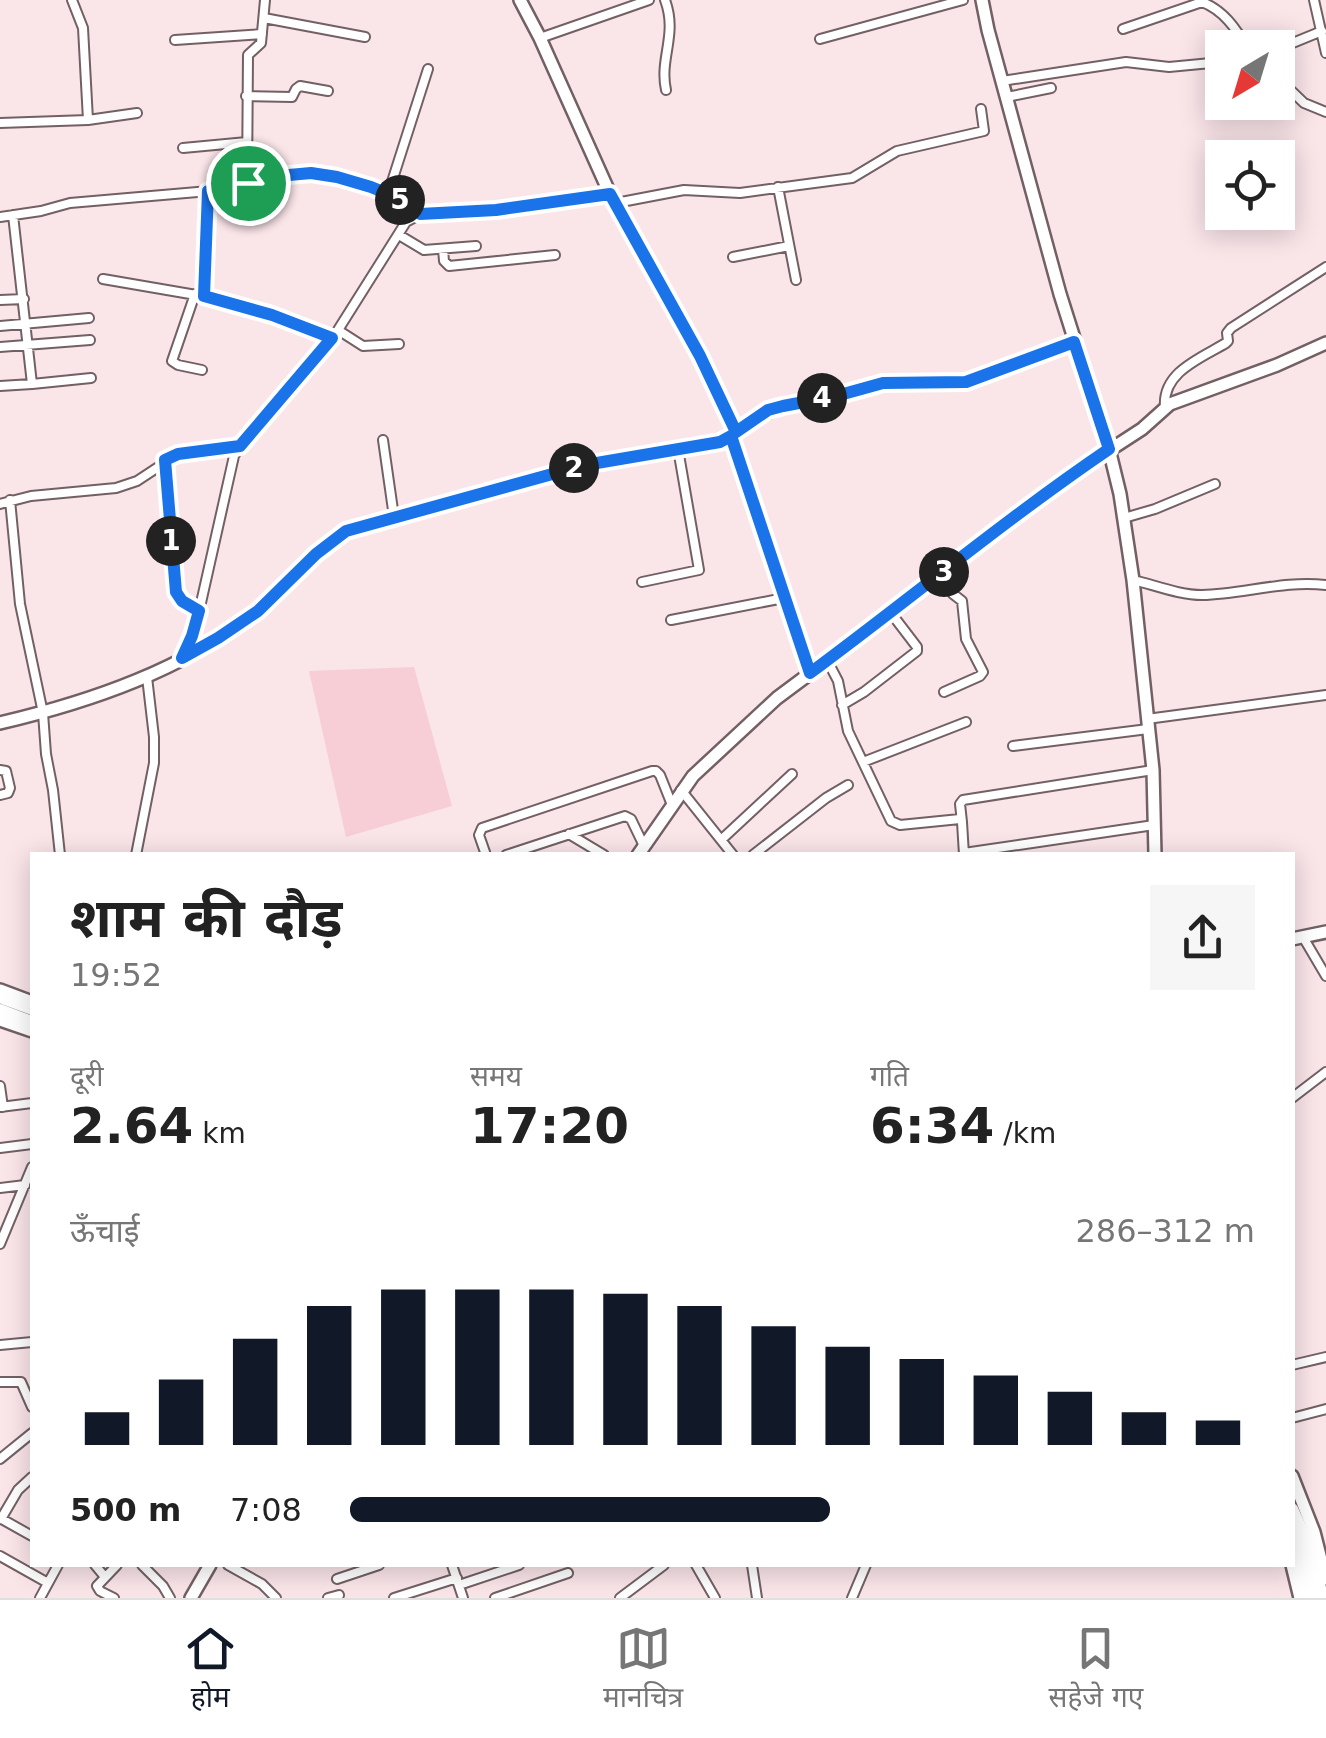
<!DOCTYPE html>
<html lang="hi">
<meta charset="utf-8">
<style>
body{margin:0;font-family:"DejaVu Sans","Noto Sans Devanagari",sans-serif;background:#f6f6f6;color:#222;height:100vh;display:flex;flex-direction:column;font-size:38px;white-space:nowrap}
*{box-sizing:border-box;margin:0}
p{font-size:32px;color:#767676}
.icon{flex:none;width:55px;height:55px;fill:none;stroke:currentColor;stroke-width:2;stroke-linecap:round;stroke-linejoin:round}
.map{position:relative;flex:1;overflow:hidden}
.drawer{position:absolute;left:30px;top:852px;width:1265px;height:715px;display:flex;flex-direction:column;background:#fff;border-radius:0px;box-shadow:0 5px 25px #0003}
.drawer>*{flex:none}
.needle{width:65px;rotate:218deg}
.buttons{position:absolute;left:1205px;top:30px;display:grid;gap:20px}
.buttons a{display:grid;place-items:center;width:90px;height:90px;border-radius:0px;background:#fff;box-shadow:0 5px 25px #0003;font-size:50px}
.pin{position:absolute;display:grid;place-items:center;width:85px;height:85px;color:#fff;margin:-42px;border:5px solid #fff;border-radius:50%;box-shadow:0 2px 10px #0007}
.km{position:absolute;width:50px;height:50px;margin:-25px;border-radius:50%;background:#222;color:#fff;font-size:28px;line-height:50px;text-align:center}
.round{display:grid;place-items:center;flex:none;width:105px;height:105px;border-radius:0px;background:#f6f6f6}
.headline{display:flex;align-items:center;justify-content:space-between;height:170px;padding:0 40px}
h1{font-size:55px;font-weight:700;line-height:75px}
.metrics{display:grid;grid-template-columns:repeat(3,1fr);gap:15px;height:170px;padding:10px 40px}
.metrics div{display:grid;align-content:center}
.metrics b{font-size:50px;font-weight:700}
.metrics small{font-size:28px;font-weight:400}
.metrics p{font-size:28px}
.chart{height:280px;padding:20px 40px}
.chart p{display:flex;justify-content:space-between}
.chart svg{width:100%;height:180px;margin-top:10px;stroke:#111827;stroke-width:6}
ul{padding:0 40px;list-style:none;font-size:32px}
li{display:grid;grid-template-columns:160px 120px 1fr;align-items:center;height:75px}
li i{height:25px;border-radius:12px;background:#111827}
.dock{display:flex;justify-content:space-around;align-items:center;height:140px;border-top:2px solid #e0e0e0;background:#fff;font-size:28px;color:#767676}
.dock a{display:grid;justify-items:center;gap:5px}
.dock .active{color:#111827}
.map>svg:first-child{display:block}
.grass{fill:#f7ced6}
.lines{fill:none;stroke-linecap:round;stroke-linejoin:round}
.street-casing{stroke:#726064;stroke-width:12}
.secondary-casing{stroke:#726064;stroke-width:16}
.primary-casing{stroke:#726064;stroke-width:18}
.street{stroke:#fff;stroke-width:8}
.secondary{stroke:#fff;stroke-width:11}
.primary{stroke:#fff;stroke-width:12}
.route-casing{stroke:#fff;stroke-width:20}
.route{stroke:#1a73e8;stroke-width:12}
</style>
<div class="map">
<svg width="1326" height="1598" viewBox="0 0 1326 1598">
<rect width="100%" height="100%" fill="#fae5e9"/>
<path class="grass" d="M 414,667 L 452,806 L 346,837 L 309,671 Z"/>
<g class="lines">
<defs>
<path id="street" d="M 72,0 L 83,28 L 88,120
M 665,0 C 678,35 659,58 666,90
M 1314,0 L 1326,53
M 264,18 L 365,37
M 1123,29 L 1202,2 C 1223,10 1236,28 1247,48
M 540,38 L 649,0
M 820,39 L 963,0
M 175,40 L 262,34
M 1278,49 L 1322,31
M 1278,78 L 1304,103 L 1326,112
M 1002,81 L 1126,62 L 1169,67 L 1211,63 L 1222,67
M 246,96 L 292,97 L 296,89 L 300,86 L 328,91
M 1007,97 L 1051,88
M 0,123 L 88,120 L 137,113
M 183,148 L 247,142
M 247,183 L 248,55 L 261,43 L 265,0
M 778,187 L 796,280
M 388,194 L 428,69
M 616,203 L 684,190 L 740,193 L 852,178 L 897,151 L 984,131 L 981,109
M 13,215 L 32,384 L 91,378
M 0,217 L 41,211 L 70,203 L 209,191 L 279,176 L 311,173 L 337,177 L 371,187 L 397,198 L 421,214
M 399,235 L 424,250 L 476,246
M 443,249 L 444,261 L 449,266 L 555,255
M 733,257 L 789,246
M 103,279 L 231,301 L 332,338
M 195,294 L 172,361 L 178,365 L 202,370
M 204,295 L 209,191
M 0,300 L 24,299
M 0,326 L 89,318
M 338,330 L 363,346 L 399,344
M 0,347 L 90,340
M 0,386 L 32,384
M 1165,407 C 1162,372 1201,358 1226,343 L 1228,341 L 1227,333 L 1231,328 L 1326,267
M 383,440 L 394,517
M 165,460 L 176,592 L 182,601 L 199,611
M 10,500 L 20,604 L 43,713 L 46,754 L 53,790 L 60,855
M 0,504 L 31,496 L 116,488 L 137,481 L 178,454 L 240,446
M 1124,518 L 1155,509 L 1215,484
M 939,576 L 953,594 L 962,601 L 966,639 L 983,672 L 980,676 L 944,692
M 1133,580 C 1155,585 1179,595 1202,595 C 1244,594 1284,580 1326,585
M 642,582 L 699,570 L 678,449
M 671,620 L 784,598
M 182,658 L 196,625 L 234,456 L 240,446 L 338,330 L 406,222 L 421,214 L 496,209 L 610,194
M 827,660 L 838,681 L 848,731 L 891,821 L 900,825 L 960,819 L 962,822 L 964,855
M 842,705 L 864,692 L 917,651 L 917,647 L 891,613
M 1147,719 L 1326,695
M 1013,746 L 1148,729
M 863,762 L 966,722
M 0,770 L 6,771 L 10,788 L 8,793 L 0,795
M 681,790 L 733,855
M 962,822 L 960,804 L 963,800 L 1153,770
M 569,834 L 604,855
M 721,840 L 792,774
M 964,853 L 1154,825
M 136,855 L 154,763 L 154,737 L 147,677
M 486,855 L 479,835 L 482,828 L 652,771 L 656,771 L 660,775 L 672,805
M 506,855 L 625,816 L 631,819 L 644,846
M 753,855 L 826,798 L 848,785
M 1303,937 L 1326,976
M 0,1086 L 3,1107
M 1292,1098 L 1326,1072
M 0,1107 L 32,1103
M 0,1148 L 32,1144
M 0,1188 L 25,1185
M 0,1244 L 32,1167
M 0,1345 L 32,1342
M 1292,1365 L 1326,1357
M 0,1382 L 21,1382 L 32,1407
M 1292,1418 L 1326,1409
M 0,1459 L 32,1433
M 0,1518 L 32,1536
M 1,1519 L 18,1490 L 32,1477
M 0,1556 L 48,1583
M 95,1565 L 105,1577
M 142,1565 L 163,1586 L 170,1598
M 228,1565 L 262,1584 L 276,1598
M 452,1565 L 463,1598
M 696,1565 L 715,1598
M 752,1565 L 757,1598
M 337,1579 L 379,1565
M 459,1585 L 519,1565
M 40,1598 L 58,1565
M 114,1598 L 100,1591 L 97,1586 L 117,1565
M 328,1598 L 339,1595
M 394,1598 L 457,1578
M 495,1598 L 568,1573
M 620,1598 L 664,1565
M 852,1598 L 866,1565"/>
<path id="secondary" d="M 520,0 L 540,38 L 610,194 L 699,356 L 736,431
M 982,0 L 988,30 L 1060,294 L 1109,449 L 1120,494 L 1133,580 L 1153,770 L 1155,855
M 731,436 L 810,673
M 0,723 C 93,701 182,670 259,611 C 293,585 315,542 357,527 L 585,465 L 720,443 L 755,418 L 783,406 L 836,396 L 883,383 L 967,382 L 1074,342
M 638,855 L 693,776 L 777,698 L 891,613 L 1010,519 L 1065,479 L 1142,429 L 1170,404 L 1277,365 L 1326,343
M 1292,939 L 1326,932
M 0,990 L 32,1002
M 0,1020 L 32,1031
M 1292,1476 L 1314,1532 L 1326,1579
M 1292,1565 L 1300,1598
M 191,1598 L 210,1565"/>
<path id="primary" d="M 0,997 L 32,1009
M 0,1010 L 32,1022
M 1292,1509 L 1306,1540 L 1323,1598
M 1292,1533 L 1311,1598"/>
</defs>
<use href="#street" class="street-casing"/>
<use href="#secondary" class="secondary-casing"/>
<use href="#primary" class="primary-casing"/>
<use href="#street" class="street"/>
<use href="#secondary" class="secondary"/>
<use href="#primary" class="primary"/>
</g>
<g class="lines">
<defs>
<path id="route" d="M 311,173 L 337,177 L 371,187 L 398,198 L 420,214 L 496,210 L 610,194 L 700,356 L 736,432 L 768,410 L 783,406 L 836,396 L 883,383 L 966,382 L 1074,342 L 1109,449 C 1006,519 910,599 810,673 L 731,436 L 720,442 L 585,465 L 346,531 L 316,554 L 258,611 L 218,638 L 182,658 L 192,636 L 199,611 L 182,601 L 176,592 L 165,460 L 178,454 L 240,446 L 332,338 L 272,315 L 204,296 L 208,191 L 278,176 Z"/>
</defs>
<use href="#route" class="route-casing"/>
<use href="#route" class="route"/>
</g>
</svg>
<div class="buttons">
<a><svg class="needle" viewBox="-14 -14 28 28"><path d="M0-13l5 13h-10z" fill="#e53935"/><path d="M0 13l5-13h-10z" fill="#767676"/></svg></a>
<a><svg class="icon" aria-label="locate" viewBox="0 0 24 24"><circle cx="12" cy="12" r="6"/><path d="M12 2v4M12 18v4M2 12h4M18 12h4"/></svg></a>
</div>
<div class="pin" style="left:248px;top:183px;background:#1e9e55"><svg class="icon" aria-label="arrive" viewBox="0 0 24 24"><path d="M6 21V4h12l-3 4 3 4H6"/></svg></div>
<b class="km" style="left:171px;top:541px">1</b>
<b class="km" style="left:574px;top:468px">2</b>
<b class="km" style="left:944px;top:572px">3</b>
<b class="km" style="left:822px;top:398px">4</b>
<b class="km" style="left:400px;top:200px">5</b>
<section class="drawer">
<div class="headline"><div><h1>शाम की दौड़</h1><p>19:52</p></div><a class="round"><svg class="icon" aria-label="share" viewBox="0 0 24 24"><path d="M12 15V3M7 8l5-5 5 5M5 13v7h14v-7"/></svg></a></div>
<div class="metrics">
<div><p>दूरी</p><b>2.64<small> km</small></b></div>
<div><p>समय</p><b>17:20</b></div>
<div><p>गति</p><b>6:34<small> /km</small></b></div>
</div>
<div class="chart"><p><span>ऊँचाई</span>286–312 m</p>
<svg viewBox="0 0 160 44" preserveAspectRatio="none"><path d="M5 44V36M15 44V28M25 44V18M35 44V10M45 44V6M55 44V6M65 44V6M75 44V7M85 44V10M95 44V15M105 44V20M115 44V23M125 44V27M135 44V31M145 44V36M155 44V38"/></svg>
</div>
<ul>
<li><b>500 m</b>7:08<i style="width:53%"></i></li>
</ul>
</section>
</div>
<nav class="dock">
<a class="active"><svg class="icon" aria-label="home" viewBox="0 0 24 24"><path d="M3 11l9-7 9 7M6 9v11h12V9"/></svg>होम</a>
<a><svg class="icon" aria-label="map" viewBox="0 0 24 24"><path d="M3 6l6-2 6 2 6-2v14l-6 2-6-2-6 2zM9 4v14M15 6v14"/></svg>मानचित्र</a>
<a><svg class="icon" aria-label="saved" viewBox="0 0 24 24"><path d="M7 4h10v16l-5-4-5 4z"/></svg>सहेजे गए</a>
</nav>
